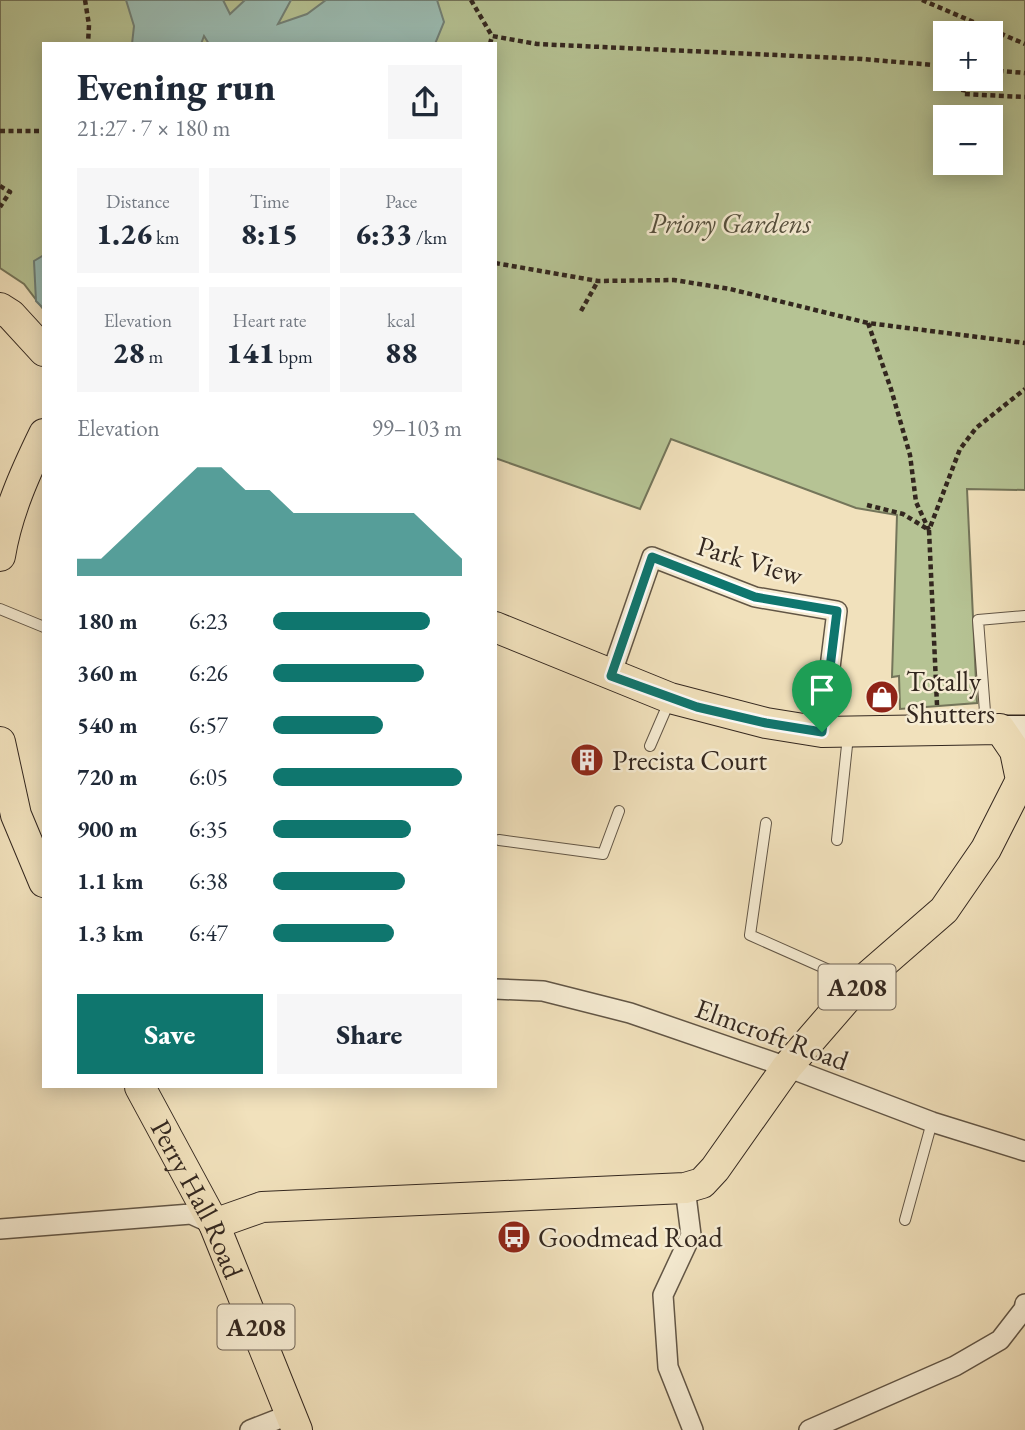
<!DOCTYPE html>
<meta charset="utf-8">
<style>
body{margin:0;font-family:"EB Garamond",serif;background:#f6f6f7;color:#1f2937;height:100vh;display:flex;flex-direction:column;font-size:26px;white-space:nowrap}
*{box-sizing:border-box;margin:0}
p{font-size:23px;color:#747a83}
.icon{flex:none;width:38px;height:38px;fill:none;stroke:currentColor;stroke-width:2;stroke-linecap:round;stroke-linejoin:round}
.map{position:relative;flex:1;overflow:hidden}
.details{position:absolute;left:42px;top:42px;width:455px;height:1046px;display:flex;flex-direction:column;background:#fff;border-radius:0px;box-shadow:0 4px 18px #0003}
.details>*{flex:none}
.fabs{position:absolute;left:933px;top:21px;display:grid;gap:14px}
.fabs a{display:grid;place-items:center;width:70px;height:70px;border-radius:0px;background:#fff;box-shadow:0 4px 18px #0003;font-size:35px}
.pin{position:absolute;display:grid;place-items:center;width:60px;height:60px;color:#fff;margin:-72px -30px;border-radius:50% 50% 50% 0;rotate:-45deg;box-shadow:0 0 7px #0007}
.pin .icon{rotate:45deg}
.round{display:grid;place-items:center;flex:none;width:74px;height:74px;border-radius:0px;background:#f6f6f7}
.head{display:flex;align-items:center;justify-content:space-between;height:119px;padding:0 35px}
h1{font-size:38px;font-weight:800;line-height:52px}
.stats{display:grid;grid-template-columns:repeat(3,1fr);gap:10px;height:119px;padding:7px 35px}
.stats div{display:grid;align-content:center;border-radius:0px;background:#f6f6f7;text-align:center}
.stats b{font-size:30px;font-weight:800}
.stats small{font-size:19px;font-weight:400}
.stats p{font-size:19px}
.chart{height:196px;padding:14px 35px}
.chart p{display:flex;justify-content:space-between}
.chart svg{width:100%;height:126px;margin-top:7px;fill:#0f766e;opacity:.7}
.cta{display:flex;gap:14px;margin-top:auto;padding:14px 35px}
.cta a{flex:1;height:80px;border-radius:0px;background:#0f766e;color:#fff;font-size:28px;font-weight:800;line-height:80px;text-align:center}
.cta a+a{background:#f6f6f7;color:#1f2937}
ul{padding:0 35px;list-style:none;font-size:23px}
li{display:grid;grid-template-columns:112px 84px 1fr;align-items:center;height:52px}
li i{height:18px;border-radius:9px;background:#0f766e}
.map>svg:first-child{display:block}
.green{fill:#b6c394;stroke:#74755a;stroke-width:2;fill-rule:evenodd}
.water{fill:#9bbdb4;stroke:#718178;stroke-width:2}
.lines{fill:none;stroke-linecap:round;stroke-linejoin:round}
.lane-casing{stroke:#625646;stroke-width:12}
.street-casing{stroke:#625646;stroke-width:22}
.secondary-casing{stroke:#33271f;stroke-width:29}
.primary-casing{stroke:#33271f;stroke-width:32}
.path{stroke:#33271f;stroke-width:4.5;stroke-dasharray:5 3.5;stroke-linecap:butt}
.lane{stroke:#f6ecd3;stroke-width:10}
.street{stroke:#f6ecd3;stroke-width:19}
.secondary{stroke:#f6ecd3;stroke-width:26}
.primary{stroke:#f1e1bc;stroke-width:30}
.route-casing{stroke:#fff;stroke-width:14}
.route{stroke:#0f766e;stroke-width:9}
.labels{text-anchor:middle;stroke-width:5;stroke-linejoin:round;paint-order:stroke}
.shield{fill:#f6ecd3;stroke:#6e6255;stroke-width:2}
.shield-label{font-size:26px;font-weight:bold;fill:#33271f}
.park-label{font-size:28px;font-style:italic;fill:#544e3c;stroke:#f6ecd3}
.street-label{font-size:28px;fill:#33271f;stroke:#f6ecd3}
.poi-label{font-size:28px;fill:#33271f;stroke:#f6ecd3;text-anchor:start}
</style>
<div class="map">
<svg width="1025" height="1430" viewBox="0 0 1025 1430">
<rect width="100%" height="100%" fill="#f1e1bc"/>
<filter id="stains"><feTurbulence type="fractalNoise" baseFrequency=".00286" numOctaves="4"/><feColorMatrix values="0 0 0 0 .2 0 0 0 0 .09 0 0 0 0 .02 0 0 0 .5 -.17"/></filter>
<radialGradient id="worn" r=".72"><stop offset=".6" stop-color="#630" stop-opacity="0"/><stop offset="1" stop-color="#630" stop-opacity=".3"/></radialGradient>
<path class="green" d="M 0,0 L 1025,0 L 1025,490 L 967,489 L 977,703 L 900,709 L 899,676 L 892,677 L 897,515 L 856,508 L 671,439 L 640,509 L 495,458 L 495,44 L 44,44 L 44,310 L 24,284 L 0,268 ZM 945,33 L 990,33 L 990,79 L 945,79 ZM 945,117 L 990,117 L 990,163 L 945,163 Z"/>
<path class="water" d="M 126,0 L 223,0 L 230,14 L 245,0 L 291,0 L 278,24 L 307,14 L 326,0 L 437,0 L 444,22 L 435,44 L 209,44 L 204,36 L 201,44 L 132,44 L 134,26 Z
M 44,255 L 44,309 L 36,301 L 34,261 Z"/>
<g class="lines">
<defs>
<path id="lane" d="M 0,609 L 44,627
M 986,725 L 978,620 L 1025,616
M 650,746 L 669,702
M 766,823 L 750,935 L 856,982
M 499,840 L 603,854 L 619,811
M 837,840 L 848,736
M 905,1220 L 932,1122"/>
<path id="street" d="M 611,675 L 652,557 L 755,597 L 837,611 L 822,732
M 495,989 L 543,991 L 630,1013 L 787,1067 L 932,1122 L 1025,1151
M 685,1188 L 691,1235 L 663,1295 L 668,1367 L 693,1430
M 0,1229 L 191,1214 L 213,1224
M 250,1430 L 291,1414
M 809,1430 L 955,1366 L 1000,1340 L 1024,1309 L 1025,1304"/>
<path id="secondary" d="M 1000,729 L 1025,729"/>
<g id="primary">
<path d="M 0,308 L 11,315 L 44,351"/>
<path d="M 0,556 C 7,513 25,473 44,434"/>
<path d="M 0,742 L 16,815 L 44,882"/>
<path id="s1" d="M 140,1087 L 214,1224 L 297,1430"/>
<path d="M 214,1224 L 262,1207 L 685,1188 L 702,1183 L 715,1169 L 787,1067 L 859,984 L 944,910 L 986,849 L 1021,780 L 1015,751 L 1000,729 L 822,732 L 766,723 L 670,698 L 495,627"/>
</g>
</defs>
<use href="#lane" class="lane-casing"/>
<use href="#street" class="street-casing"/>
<use href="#secondary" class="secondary-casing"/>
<use href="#primary" class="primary-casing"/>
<path class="path" d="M 85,0 L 89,25 L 88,44
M 471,0 L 492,36 L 537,44 L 862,59 L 945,66
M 922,0 L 1025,44
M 490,44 L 492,36
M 990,70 L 1025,73
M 965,79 L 963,94 L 1025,97
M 0,131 L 44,131
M 0,186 L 10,192 L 0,207
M 495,263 L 598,281 L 674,280 L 730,289 L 868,323 L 1025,343
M 581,311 L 598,281
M 868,323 L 891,389 L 910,455 L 916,502 L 929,530 L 960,449 L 976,428 L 1025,389
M 867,505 L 903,514 L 929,530 L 937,705"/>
<use href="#lane" class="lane"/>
<use href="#street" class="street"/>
<use href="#secondary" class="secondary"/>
<use href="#primary" class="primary"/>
</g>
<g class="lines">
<defs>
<path id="route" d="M 652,557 L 755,597 L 837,611 L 822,732 L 766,723 L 697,707 L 611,676 Z"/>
</defs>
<use href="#route" class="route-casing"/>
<use href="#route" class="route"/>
</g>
<defs>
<symbol id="shop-disc" viewBox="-11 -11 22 22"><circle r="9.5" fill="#8f2418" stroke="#f6ecd3"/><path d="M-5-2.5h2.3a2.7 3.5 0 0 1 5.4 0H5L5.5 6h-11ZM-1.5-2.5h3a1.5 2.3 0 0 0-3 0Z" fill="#fff"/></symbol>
<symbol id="building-disc" viewBox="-11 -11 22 22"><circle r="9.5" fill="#8f2418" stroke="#f6ecd3"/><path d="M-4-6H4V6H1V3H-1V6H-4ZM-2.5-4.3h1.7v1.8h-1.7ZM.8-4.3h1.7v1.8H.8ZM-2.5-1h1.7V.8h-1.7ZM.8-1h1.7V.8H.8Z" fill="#fff"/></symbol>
<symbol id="bus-disc" viewBox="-11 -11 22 22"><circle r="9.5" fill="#8f2418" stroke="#f6ecd3"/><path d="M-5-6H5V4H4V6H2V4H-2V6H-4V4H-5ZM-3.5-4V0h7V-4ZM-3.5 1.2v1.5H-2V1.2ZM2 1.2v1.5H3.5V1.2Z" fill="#fff"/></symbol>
</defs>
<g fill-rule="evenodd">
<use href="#shop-disc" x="863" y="678" width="38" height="38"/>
<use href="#building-disc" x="568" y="741" width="38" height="38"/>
<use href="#bus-disc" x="495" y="1218" width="38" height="38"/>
</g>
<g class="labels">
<g class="shield">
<rect x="818.5" y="964.5" width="77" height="45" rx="5"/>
<rect x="217.5" y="1304.5" width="77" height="45" rx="5"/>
</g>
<g class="shield-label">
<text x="857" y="996">A208</text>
<text x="256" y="1336">A208</text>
</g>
<g class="park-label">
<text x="730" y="233">Priory Gardens</text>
</g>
<g class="street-label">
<text transform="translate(750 560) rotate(17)" y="10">Park View</text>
<text transform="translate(772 1034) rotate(20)" y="10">Elmcroft Road</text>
<text dy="10" stroke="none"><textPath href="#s1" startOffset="126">Perry Hall Road</textPath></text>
</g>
<g class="poi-label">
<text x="906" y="691">Totally<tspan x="906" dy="32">Shutters</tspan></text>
<text x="612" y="770">Precista Court</text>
<text x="538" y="1247">Goodmead Road</text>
</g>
</g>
<rect width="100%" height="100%" filter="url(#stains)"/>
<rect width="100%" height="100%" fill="url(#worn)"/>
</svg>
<div class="fabs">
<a>+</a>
<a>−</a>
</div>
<div class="pin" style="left:822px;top:732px;background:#1e9e55"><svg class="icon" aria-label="arrive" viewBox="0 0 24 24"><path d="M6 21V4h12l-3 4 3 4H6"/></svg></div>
<section class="details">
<div class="head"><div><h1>Evening run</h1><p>21:27 · 7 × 180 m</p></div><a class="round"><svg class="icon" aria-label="share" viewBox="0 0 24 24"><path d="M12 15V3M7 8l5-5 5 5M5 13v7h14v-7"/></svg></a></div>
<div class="stats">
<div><p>Distance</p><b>1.26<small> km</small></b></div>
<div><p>Time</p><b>8:15</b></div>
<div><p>Pace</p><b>6:33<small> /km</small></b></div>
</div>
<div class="stats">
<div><p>Elevation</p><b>28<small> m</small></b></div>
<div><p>Heart rate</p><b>141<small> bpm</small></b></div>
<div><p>kcal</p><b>88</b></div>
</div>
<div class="chart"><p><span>Elevation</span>99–103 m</p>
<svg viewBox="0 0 160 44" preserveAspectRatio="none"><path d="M0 44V38L10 38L20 30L30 22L40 14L50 6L60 6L70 14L80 14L90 22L100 22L110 22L120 22L130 22L140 22L150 30L160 38V44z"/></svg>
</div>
<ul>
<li><b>180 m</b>6:23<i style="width:83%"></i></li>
<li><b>360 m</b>6:26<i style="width:80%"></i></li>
<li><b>540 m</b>6:57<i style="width:58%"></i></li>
<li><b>720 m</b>6:05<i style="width:100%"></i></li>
<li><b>900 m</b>6:35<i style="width:73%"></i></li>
<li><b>1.1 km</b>6:38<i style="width:70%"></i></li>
<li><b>1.3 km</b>6:47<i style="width:64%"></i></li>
</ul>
<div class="cta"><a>Save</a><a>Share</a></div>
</section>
</div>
